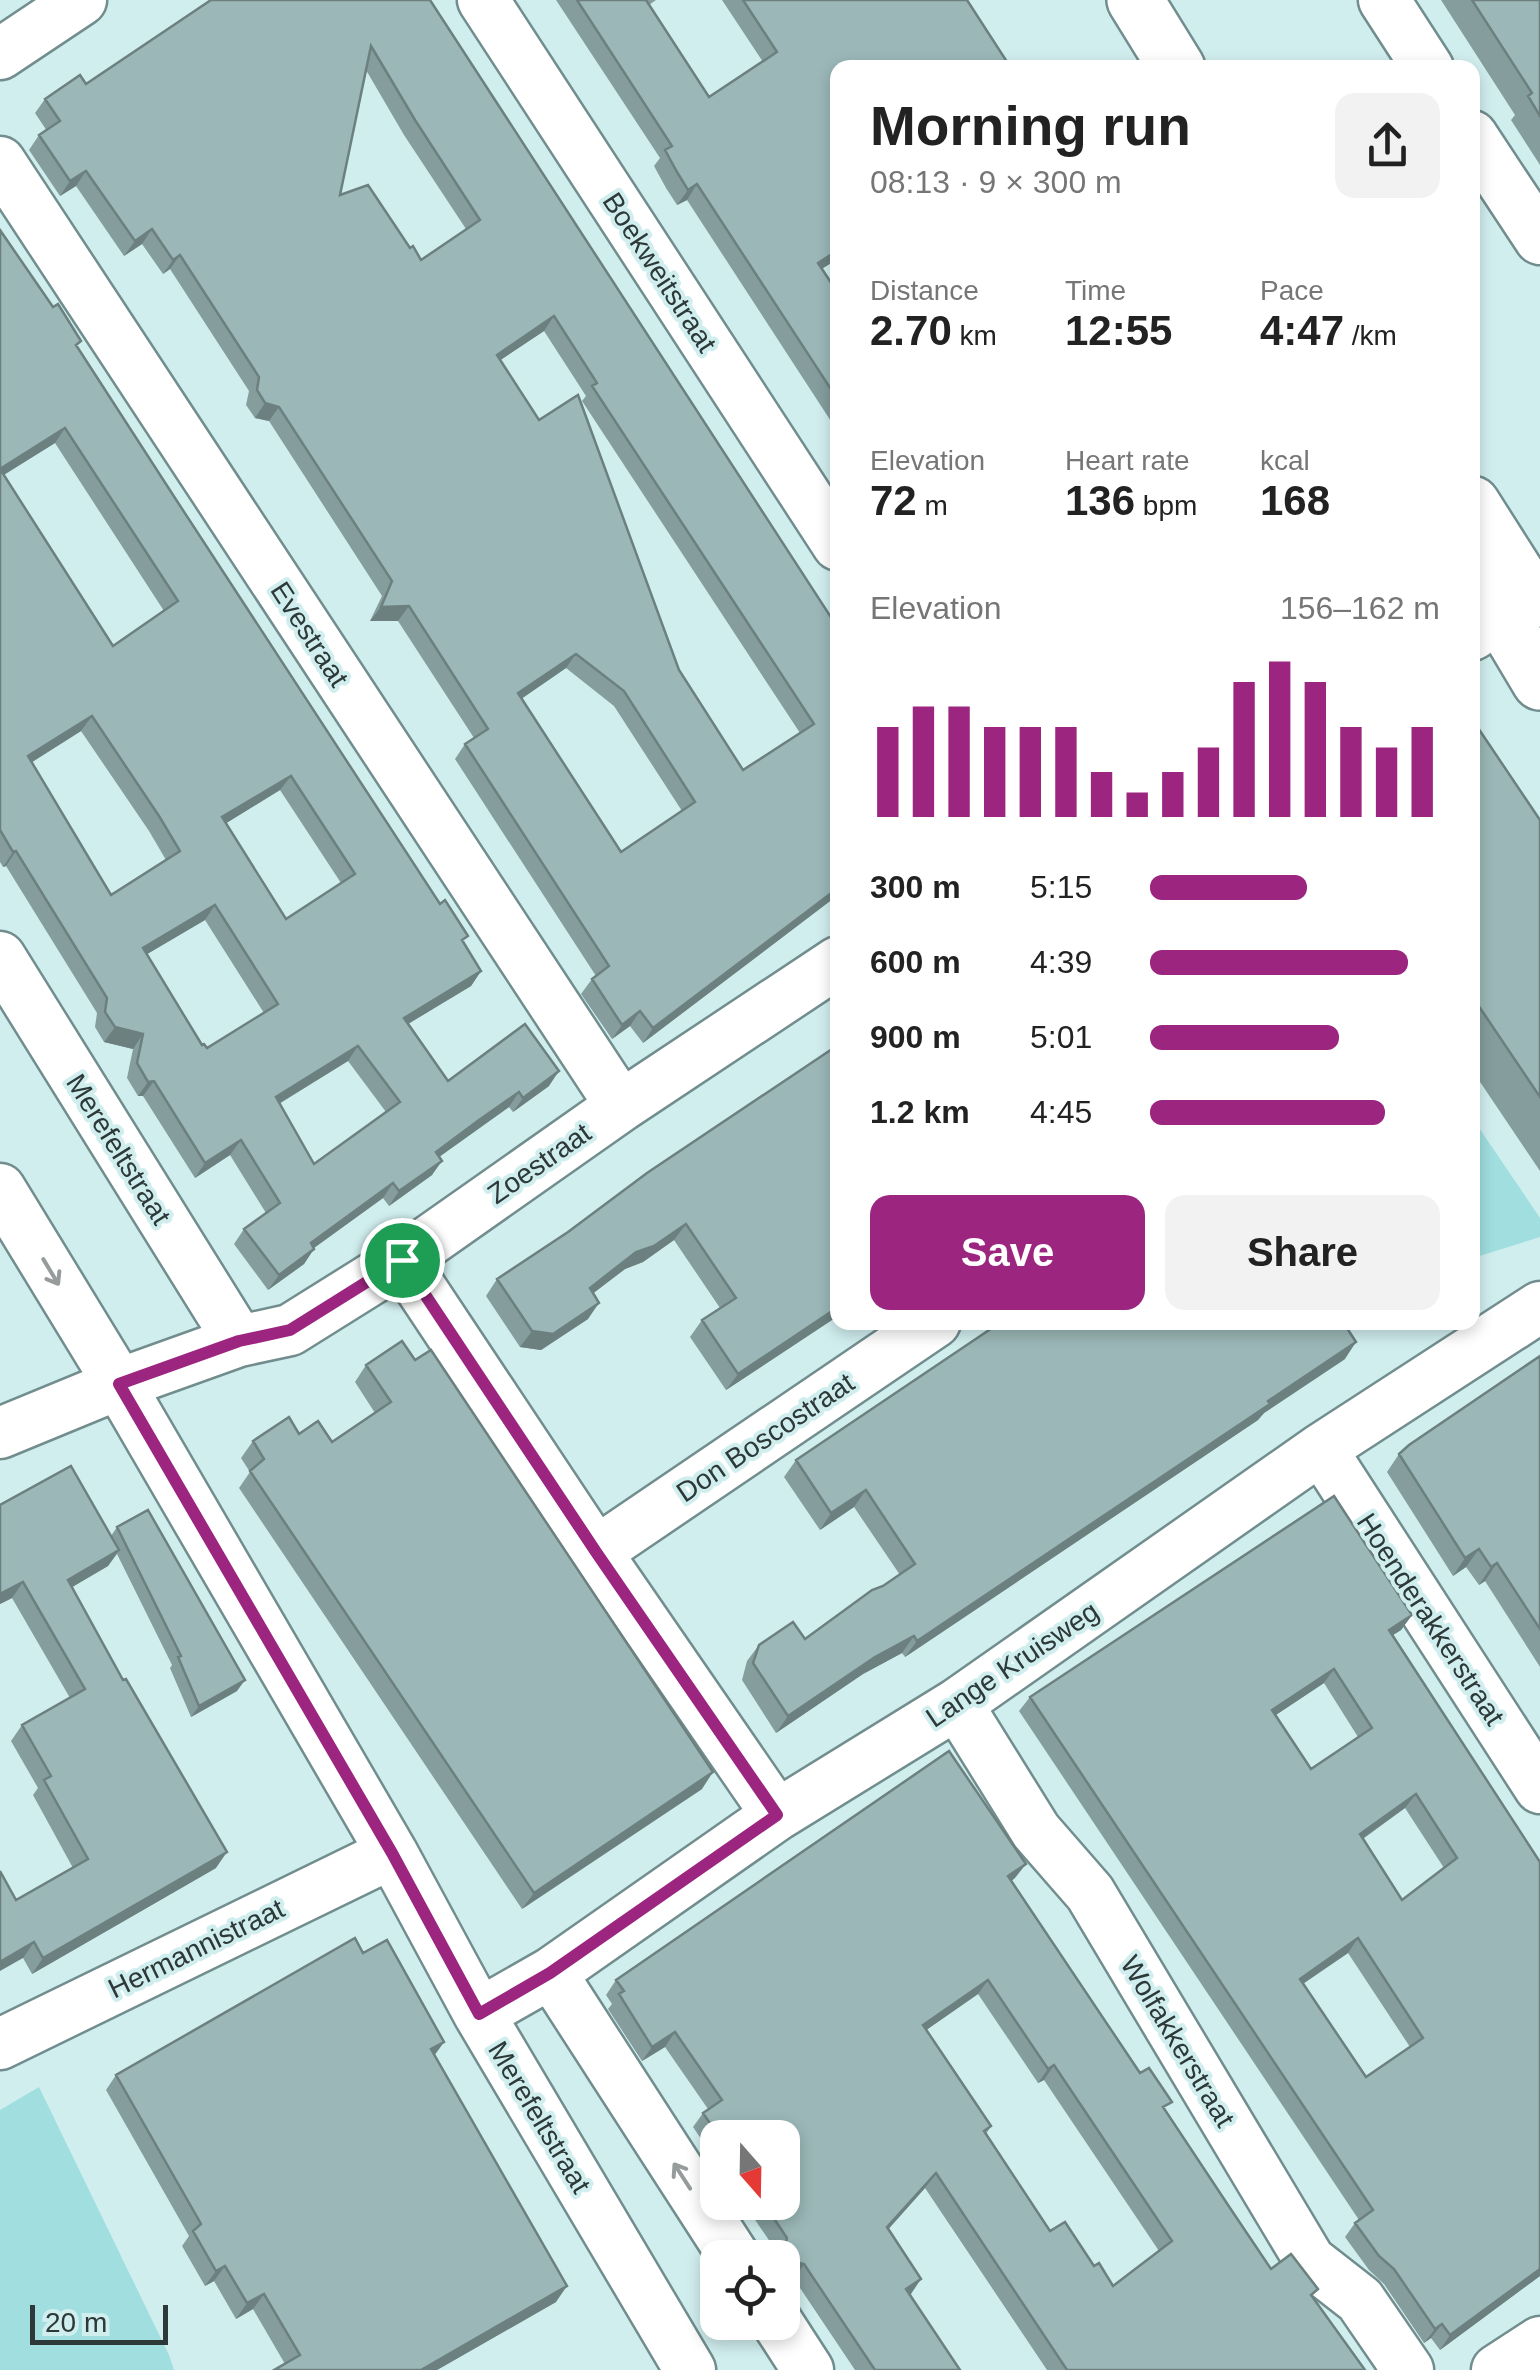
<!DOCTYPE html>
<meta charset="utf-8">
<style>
body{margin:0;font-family:Helvetica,sans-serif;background:#f2f2f2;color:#222;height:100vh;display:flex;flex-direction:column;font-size:38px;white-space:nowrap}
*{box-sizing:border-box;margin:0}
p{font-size:32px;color:#767676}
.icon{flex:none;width:55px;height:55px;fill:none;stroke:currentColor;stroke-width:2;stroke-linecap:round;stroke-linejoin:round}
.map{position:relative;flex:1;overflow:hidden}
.drawer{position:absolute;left:830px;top:60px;width:650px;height:1270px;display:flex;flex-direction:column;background:#fff;border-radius:20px;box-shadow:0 5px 15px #0003}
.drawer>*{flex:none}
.needle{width:65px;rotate:160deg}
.fabs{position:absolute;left:700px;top:2120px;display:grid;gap:20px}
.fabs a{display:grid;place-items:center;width:100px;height:100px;border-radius:20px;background:#fff;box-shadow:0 5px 15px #0003;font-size:50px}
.scale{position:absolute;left:30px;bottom:25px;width:138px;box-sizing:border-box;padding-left:10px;border:5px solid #2d3838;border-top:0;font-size:28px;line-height:35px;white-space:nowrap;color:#2d3838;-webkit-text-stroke:8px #d1eeef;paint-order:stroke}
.pin{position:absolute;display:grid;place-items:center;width:85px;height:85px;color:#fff;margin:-42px;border:5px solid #fff;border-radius:50%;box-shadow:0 2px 10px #0007}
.round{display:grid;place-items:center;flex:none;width:105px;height:105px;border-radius:20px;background:#f2f2f2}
.summary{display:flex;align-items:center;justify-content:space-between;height:170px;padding:0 40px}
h1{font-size:55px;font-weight:700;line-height:75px}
.metrics{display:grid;grid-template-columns:repeat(3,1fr);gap:15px;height:170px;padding:10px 40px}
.metrics div{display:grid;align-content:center}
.metrics b{font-size:42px;font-weight:700}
.metrics small{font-size:28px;font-weight:400}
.metrics p{font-size:28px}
.chart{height:280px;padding:20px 40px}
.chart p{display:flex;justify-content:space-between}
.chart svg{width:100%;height:180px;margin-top:10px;stroke:#9b257f;stroke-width:6}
.primary-button{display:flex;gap:20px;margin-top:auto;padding:20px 40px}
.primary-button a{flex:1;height:115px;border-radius:20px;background:#9b257f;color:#fff;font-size:40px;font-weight:700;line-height:115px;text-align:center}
.primary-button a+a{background:#f2f2f2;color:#222}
ul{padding:0 40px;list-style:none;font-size:32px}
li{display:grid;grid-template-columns:160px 120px 1fr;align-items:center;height:75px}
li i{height:25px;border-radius:12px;background:#9b257f}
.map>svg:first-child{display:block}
.green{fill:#a0dedf}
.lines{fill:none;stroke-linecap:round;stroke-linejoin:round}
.minor-casing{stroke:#728d8e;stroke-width:55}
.secondary-casing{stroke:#728d8e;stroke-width:60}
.minor{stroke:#fff;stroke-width:50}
.secondary{stroke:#fff;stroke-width:55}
.wall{fill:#859d9d;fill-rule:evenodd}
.shaded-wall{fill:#6c8080}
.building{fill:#9bb7b7;stroke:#6c8080;stroke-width:2.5;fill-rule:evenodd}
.oneway{stroke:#969c9c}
.route-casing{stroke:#fff;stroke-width:20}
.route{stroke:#9b257f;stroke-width:12}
.labels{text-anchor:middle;stroke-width:8;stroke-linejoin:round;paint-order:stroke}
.street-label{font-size:28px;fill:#2d3838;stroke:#d1eeef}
</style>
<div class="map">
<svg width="1540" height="2370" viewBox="0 0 1540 2370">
<rect width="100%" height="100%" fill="#d1eeef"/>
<path class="green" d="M 1473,1119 L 1540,1218 L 1540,1237 L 1473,1258 Z
M 39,2087 L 169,2355 L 174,2370 L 0,2370 L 0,2110 Z"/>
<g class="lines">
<defs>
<path id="minor" d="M 483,0 L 838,545
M 1384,0 L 1428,68
M 0,54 L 81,0
M 1472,136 L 1540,239
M 0,162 L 621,1106
M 1472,635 L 1536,595
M 0,957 L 239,1341
M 0,1189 L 119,1384 L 392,1853 L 479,2014 L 690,2370
M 402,1260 L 596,1552 L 777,1815
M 0,1433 L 119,1384 L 239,1341 L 290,1330 L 402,1260 L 621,1106 L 838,962
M 1321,1449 L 1540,1788
M 596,1552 L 935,1322
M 957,1704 L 1036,1831 L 1090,1893 L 1310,2261 L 1360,2300 L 1408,2370
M 551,1973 L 735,2258
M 479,2014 L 551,1973 L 777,1815 L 957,1704 L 1321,1449 L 1540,1307
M 0,2044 L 392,1853
M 777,2322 L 808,2370
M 1497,2370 L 1540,2342"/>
<path id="secondary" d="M 1135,0 L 1177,68
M 1472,504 L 1533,600
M 1472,568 L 1540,682"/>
</defs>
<use href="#minor" class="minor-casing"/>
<use href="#secondary" class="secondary-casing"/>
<use href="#minor" class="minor"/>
<use href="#secondary" class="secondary"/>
</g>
<path class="wall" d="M 430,0 L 838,628 L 838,895 L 643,1043 L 630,1026 L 612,1039 L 581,994 L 592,979 L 596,976 L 455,759 L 465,744 L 474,738 L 398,621 L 370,621 L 382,596 L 269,421 L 255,418 L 246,405 L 249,391 L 170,269 L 163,274 L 142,244 L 124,256 L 76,186 L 60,196 L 29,150 L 39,135 L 47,131 L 35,113 L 45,99 L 86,84 ZM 366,70 L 404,135 L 466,229 L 421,260 L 410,248 L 340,195 ZM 544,331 L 586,396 L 582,401 L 800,733 L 743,770 L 679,670 L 500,360 ZM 566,668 L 614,706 L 682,811 L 621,852 L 521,699 Z
M 556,0 L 656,0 L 649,5 L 709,97 L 763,62 L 722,0 L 967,0 L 822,269 L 838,293 L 838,432 L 687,200 L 677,205 L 666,188 L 654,166 L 660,158 Z
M 1441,0 L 1540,0 L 1540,165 L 1511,120 L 1515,115 Z
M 0,230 L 481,971 L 471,986 L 408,1024 L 448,1081 L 549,1086 L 513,1112 L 509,1107 L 439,1157 L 432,1175 L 389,1206 L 383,1198 L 314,1248 L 304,1264 L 268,1290 L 234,1244 L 244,1229 L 266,1213 L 230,1155 L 195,1178 L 143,1096 L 138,1096 L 127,1078 L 133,1049 L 104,1042 L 95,1027 L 97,1013 L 6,866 L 3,867 L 0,862 ZM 55,443 L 164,611 L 113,646 L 4,475 ZM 81,731 L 149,831 L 166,860 L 111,895 L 32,762 ZM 280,790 L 341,883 L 286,919 L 226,823 ZM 205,920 L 264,1013 L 207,1048 L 202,1045 L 147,954 ZM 348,1061 L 386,1112 L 314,1164 L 279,1104 Z
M 1472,719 L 1540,820 L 1540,1171 L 1472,1070 Z
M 647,1173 L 838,1316 L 726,1390 L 690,1337 L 702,1320 L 720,1308 L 674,1240 L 643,1262 L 625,1269 L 593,1293 L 588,1319 L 541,1350 L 520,1347 L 486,1296 L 497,1279 L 568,1232 Z
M 1540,1356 L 1540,1667 L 1485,1581 L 1479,1585 L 1466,1567 L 1453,1576 L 1387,1472 L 1399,1454 Z
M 1345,1359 L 1264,1413 L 1258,1420 L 905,1657 L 902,1653 L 863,1674 L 776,1733 L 742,1680 L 747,1661 L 759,1645 L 805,1639 L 900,1575 L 854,1507 L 820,1530 L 784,1477 L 796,1460 Z
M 415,1360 L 702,1789 L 522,1909 L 239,1488 L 250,1472 L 241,1458 L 253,1441 L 299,1434 L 332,1442 L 375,1413 L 355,1382 L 366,1365 Z
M 0,1505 L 111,1536 L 117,1527 L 237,1691 L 191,1717 L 170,1668 L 172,1665 L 117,1554 L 108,1566 L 72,1587 L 216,1868 L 32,1974 L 23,1958 L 16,1900 L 73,1868 L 33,1795 L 38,1788 L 11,1741 L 22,1725 L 70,1698 L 12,1598 L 0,1604 Z
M 1412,1615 L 1401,1630 L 1393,1635 L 1540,1862 L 1540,2276 L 1440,2350 L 1431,2338 L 1424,2343 L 1384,2284 L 1369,2270 L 1345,2237 L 1355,2223 L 1359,2220 L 1019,1711 L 1030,1697 ZM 1324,1683 L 1358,1737 L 1311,1769 L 1276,1715 ZM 1405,1808 L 1444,1868 L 1402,1900 L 1363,1839 ZM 1348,1953 L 1410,2047 L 1366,2077 L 1303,1984 Z
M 1015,1878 L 1011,1881 L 1271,2269 L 1313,2297 L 1365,2370 L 1047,2370 L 925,2188 L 888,2229 L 911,2294 L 910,2295 L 960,2370 L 855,2370 L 794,2279 L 786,2277 L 782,2272 L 782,2258 L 776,2258 L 777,2252 L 743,2202 L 782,2202 L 782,2138 L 718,2138 L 718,2164 L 693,2127 L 703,2113 L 708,2109 L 665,2047 L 642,2061 L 608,2009 L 612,2004 L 606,1995 L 616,1980 ZM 978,1994 L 1038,2083 L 1044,2080 L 1159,2251 L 1113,2286 L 1094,2266 L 1050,2231 L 986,2134 L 991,2126 L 926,2030 Z
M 363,1953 L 444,2042 L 434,2056 L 556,2302 L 437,2370 L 274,2370 L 285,2364 L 253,2309 L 236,2319 L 214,2281 L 205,2286 L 182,2246 L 189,2236 L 106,2090 L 116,2075 Z"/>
<path class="shaded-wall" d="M 86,171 L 76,186 L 60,196 L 70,181 Z
M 697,184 L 687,200 L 677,205 L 688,190 Z
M 152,229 L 142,244 L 124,256 L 135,241 Z
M 838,250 L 838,259 L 807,278 L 818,263 Z
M 180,255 L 170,269 L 163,274 L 173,260 Z
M 554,316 L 544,331 L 487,369 L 497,355 Z
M 265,403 L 279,407 L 269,421 L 255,418 Z
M 65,428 L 55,443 L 0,477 L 0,469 Z
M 409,606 L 398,621 L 370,621 L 381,607 Z
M 576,654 L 566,668 L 508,708 L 518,693 Z
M 92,716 L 81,731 L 18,771 L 28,756 Z
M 291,776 L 280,790 L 212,832 L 222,817 Z
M 16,851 L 6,866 L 3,867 L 13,852 Z
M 838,888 L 838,895 L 643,1043 L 653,1028 Z
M 215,905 L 205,920 L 132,963 L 143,948 Z
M 481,971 L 471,986 L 393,1033 L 404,1018 Z
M 640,1011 L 630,1026 L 612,1039 L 622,1025 Z
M 115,1027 L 143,1034 L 133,1049 L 104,1042 Z
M 358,1046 L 348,1061 L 265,1112 L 276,1097 Z
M 559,1071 L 549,1086 L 513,1112 L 523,1098 Z
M 154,1081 L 143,1096 L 138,1096 L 148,1082 Z
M 519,1092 L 509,1107 L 425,1167 L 436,1152 Z
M 241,1140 L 230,1155 L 195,1178 L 205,1163 Z
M 442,1161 L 432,1175 L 389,1206 L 399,1191 Z
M 393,1183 L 383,1198 L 300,1258 L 311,1243 Z
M 686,1224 L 674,1240 L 643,1262 L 625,1269 L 578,1305 L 590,1288 L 636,1252 Z
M 314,1249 L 304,1264 L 268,1290 L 279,1275 Z
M 599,1303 L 588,1319 L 541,1350 L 520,1347 L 532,1331 Z
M 838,1307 L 838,1316 L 726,1390 L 738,1374 Z
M 1356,1342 L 1345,1359 L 1264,1413 L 1258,1420 L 905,1657 L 917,1641 Z
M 866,1490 L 854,1507 L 820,1530 L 831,1513 Z
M 1479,1549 L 1466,1567 L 1453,1576 L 1465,1558 Z
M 119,1550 L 108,1566 L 57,1596 L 68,1580 Z
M 1497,1563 L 1485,1581 L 1479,1585 L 1491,1567 Z
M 23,1582 L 12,1598 L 0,1604 L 0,1594 Z
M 1412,1615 L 1401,1630 L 1379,1644 L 1389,1630 Z
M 914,1636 L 902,1653 L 863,1674 L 776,1733 L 788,1716 L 875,1657 Z
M 1334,1669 L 1324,1683 L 1262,1724 L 1272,1710 Z
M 245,1680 L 237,1691 L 191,1717 L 199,1706 Z
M 713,1772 L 702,1789 L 522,1909 L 534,1893 Z
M 1416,1794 L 1405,1808 L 1349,1848 L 1360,1834 Z
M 227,1852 L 216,1868 L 32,1974 L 43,1958 Z
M 1026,1864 L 1015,1878 L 998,1891 L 1008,1876 Z
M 1358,1938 L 1348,1953 L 1289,1993 L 1300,1979 Z
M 34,1942 L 23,1958 L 0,1971 L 0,1962 Z
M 988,1980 L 978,1994 L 912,2040 L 923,2025 Z
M 675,2032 L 665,2047 L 642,2061 L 652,2047 Z
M 444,2042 L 433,2057 L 431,2049 Z
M 1054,2065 L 1044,2080 L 1038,2083 L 1048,2069 Z
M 936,2173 L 925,2188 L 877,2242 L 887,2227 Z
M 796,2262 L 804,2264 L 794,2279 L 786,2277 Z
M 225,2266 L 214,2281 L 205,2286 L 216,2271 Z
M 1540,2269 L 1540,2276 L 1440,2350 L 1450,2335 Z
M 921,2279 L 911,2294 L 896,2304 L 906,2289 Z
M 567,2286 L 556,2302 L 437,2370 L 421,2370 Z
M 264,2294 L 253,2309 L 236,2319 L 247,2303 Z
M 1442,2324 L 1431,2338 L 1424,2343 L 1435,2329 Z"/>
<path class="building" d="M 211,0 L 430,0 L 838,628 L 838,888 L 653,1028 L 640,1011 L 622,1025 L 592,979 L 609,966 L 465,744 L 488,729 L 409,606 L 381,607 L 392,581 L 279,407 L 265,403 L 257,390 L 259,377 L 180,255 L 173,260 L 152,229 L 135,241 L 86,171 L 70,181 L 39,135 L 60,121 L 45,99 L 80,75 L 86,84 ZM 371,46 L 415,120 L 480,220 L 421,260 L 413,246 L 410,248 L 368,185 L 340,195 ZM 554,316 L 597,383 L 592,386 L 814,724 L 743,770 L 679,670 L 578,395 L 539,420 L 497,355 ZM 576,654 L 624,691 L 695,802 L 621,852 L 518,693 Z
M 577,0 L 646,0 L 709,97 L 777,52 L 743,0 L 967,0 L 1011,68 L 838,68 L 838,250 L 818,263 L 838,293 L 838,400 L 697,184 L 688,190 L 677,172 L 665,150 L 672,146 Z
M 1472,0 L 1540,0 L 1540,116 L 1528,96 L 1532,93 Z
M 0,230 L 53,307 L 58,304 L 81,341 L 76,345 L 175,498 L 440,904 L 445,900 L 468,936 L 462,940 L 481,971 L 404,1018 L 448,1081 L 525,1024 L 559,1071 L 523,1098 L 519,1092 L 479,1120 L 436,1152 L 442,1161 L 399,1191 L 393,1183 L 311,1243 L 314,1249 L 279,1275 L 244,1229 L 280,1203 L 241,1140 L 205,1163 L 154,1081 L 148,1082 L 137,1063 L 143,1034 L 115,1027 L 105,1012 L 107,998 L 16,851 L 13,852 L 0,830 ZM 65,428 L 178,601 L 113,646 L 0,469 ZM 92,716 L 159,816 L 180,851 L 111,895 L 28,756 ZM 291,776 L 355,874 L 286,919 L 222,817 ZM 215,905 L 278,1004 L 207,1048 L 204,1044 L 202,1045 L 143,948 ZM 358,1046 L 400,1102 L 314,1164 L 276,1097 Z
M 1472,719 L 1540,820 L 1540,1097 L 1472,996 Z
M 838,1045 L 838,1307 L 738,1374 L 702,1320 L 736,1298 L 686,1224 L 654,1246 L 636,1252 L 590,1288 L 599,1303 L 553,1334 L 532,1331 L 497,1279 L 568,1232 L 647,1173 Z
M 1001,1322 L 1343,1322 L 1356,1342 L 1268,1401 L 1270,1404 L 917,1641 L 914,1636 L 875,1657 L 788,1716 L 753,1663 L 759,1645 L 793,1622 L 805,1639 L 872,1590 L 883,1586 L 915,1564 L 866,1490 L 831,1513 L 796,1460 Z
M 402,1341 L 415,1360 L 431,1350 L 713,1772 L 534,1893 L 250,1471 L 264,1459 L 253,1441 L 289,1417 L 299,1434 L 318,1421 L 332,1442 L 391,1402 L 366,1365 Z
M 1540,1356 L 1540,1629 L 1497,1563 L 1491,1567 L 1479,1549 L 1465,1558 L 1399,1454 L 1409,1445 Z
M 71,1466 L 119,1550 L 68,1580 L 123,1680 L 126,1679 L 227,1852 L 43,1958 L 34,1942 L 0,1962 L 0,1871 L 16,1900 L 88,1859 L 44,1780 L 51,1776 L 22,1725 L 85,1689 L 23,1582 L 0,1594 L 0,1505 Z
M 1334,1496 L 1412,1615 L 1389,1630 L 1540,1862 L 1540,2269 L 1450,2335 L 1442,2324 L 1435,2329 L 1394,2269 L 1379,2256 L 1355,2223 L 1373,2210 L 1030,1697 ZM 1334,1669 L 1372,1728 L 1311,1769 L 1272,1710 ZM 1416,1794 L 1457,1858 L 1402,1900 L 1360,1834 ZM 1358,1938 L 1423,2038 L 1366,2077 L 1300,1979 Z
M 148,1510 L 245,1680 L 199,1706 L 178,1657 L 181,1656 L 117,1527 Z
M 949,1751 L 1026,1864 L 1008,1876 L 1140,2073 L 1149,2068 L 1172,2102 L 1163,2107 L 1230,2208 L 1271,2269 L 1291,2254 L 1318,2289 L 1311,2295 L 1365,2370 L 1067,2370 L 936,2173 L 887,2227 L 921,2279 L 906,2289 L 960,2370 L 875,2370 L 804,2264 L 796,2262 L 785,2246 L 787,2238 L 763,2202 L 782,2202 L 782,2138 L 720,2138 L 703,2113 L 722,2100 L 675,2032 L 652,2047 L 619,1994 L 624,1991 L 616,1980 ZM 988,1980 L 1048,2069 L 1054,2065 L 1172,2241 L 1113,2286 L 1099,2263 L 1094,2266 L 1065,2222 L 1050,2231 L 984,2131 L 991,2126 L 923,2025 Z
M 355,1938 L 363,1953 L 387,1940 L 444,2042 L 431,2049 L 567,2286 L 421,2370 L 274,2370 L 300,2355 L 264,2294 L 247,2303 L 225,2266 L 216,2271 L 193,2231 L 201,2224 L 116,2075 Z"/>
<defs><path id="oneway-shaft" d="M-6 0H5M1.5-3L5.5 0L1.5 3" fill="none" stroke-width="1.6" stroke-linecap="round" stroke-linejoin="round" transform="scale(2.5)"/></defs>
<g class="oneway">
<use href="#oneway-shaft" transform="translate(51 1272) rotate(59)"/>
<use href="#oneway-shaft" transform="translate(682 2176) rotate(-123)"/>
</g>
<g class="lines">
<defs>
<path id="route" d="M 402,1260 L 596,1552 L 777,1815 L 550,1973 L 479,2014 L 392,1853 L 119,1384 L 239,1341 L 290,1330 Z"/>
</defs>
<use href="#route" class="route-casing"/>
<use href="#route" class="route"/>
</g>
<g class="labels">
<g class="street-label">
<text transform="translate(660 272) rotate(57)" y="10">Boekweitstraat</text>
<text transform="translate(310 634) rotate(57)" y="10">Evestraat</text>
<text transform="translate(119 1149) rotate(58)" y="10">Merefeltstraat</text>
<text transform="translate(539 1163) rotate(-35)" y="10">Zoestraat</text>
<text transform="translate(765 1437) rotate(-34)" y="10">Don Boscostraat</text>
<text transform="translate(1431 1619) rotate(57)" y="10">Hoenderakkerstraat</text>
<text transform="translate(1012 1664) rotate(-34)" y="10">Lange Kruisweg</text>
<text transform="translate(196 1948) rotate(-26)" y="10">Hermannistraat</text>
<text transform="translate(1178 2041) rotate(59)" y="10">Wolfakkerstraat</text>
<text transform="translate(540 2117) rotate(59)" y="10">Merefeltstraat</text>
</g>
</g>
</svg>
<div class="fabs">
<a><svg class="needle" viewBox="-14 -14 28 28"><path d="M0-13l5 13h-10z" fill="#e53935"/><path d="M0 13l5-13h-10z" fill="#767676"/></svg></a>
<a><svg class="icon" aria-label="locate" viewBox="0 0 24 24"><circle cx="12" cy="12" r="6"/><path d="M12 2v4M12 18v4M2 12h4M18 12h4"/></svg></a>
</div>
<div class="scale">20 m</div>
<div class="pin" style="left:402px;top:1260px;background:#1e9e55"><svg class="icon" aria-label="arrive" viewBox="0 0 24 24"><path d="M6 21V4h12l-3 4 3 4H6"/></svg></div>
<section class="drawer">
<div class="summary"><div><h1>Morning run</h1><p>08:13 · 9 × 300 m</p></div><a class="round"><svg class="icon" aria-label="share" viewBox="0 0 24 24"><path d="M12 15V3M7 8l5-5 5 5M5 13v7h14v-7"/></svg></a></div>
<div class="metrics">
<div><p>Distance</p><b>2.70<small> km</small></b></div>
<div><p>Time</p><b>12:55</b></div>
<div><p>Pace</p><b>4:47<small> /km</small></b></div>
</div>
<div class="metrics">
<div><p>Elevation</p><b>72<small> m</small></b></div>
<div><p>Heart rate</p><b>136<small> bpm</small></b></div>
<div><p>kcal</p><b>168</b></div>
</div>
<div class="chart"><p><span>Elevation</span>156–162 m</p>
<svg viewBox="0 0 160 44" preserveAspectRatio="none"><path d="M5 44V22M15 44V17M25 44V17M35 44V22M45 44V22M55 44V22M65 44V33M75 44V38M85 44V33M95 44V27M105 44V11M115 44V6M125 44V11M135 44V22M145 44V27M155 44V22"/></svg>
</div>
<ul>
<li><b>300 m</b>5:15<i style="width:54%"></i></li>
<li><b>600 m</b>4:39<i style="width:89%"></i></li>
<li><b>900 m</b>5:01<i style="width:65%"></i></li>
<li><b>1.2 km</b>4:45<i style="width:81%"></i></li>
</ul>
<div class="primary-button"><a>Save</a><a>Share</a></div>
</section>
</div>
